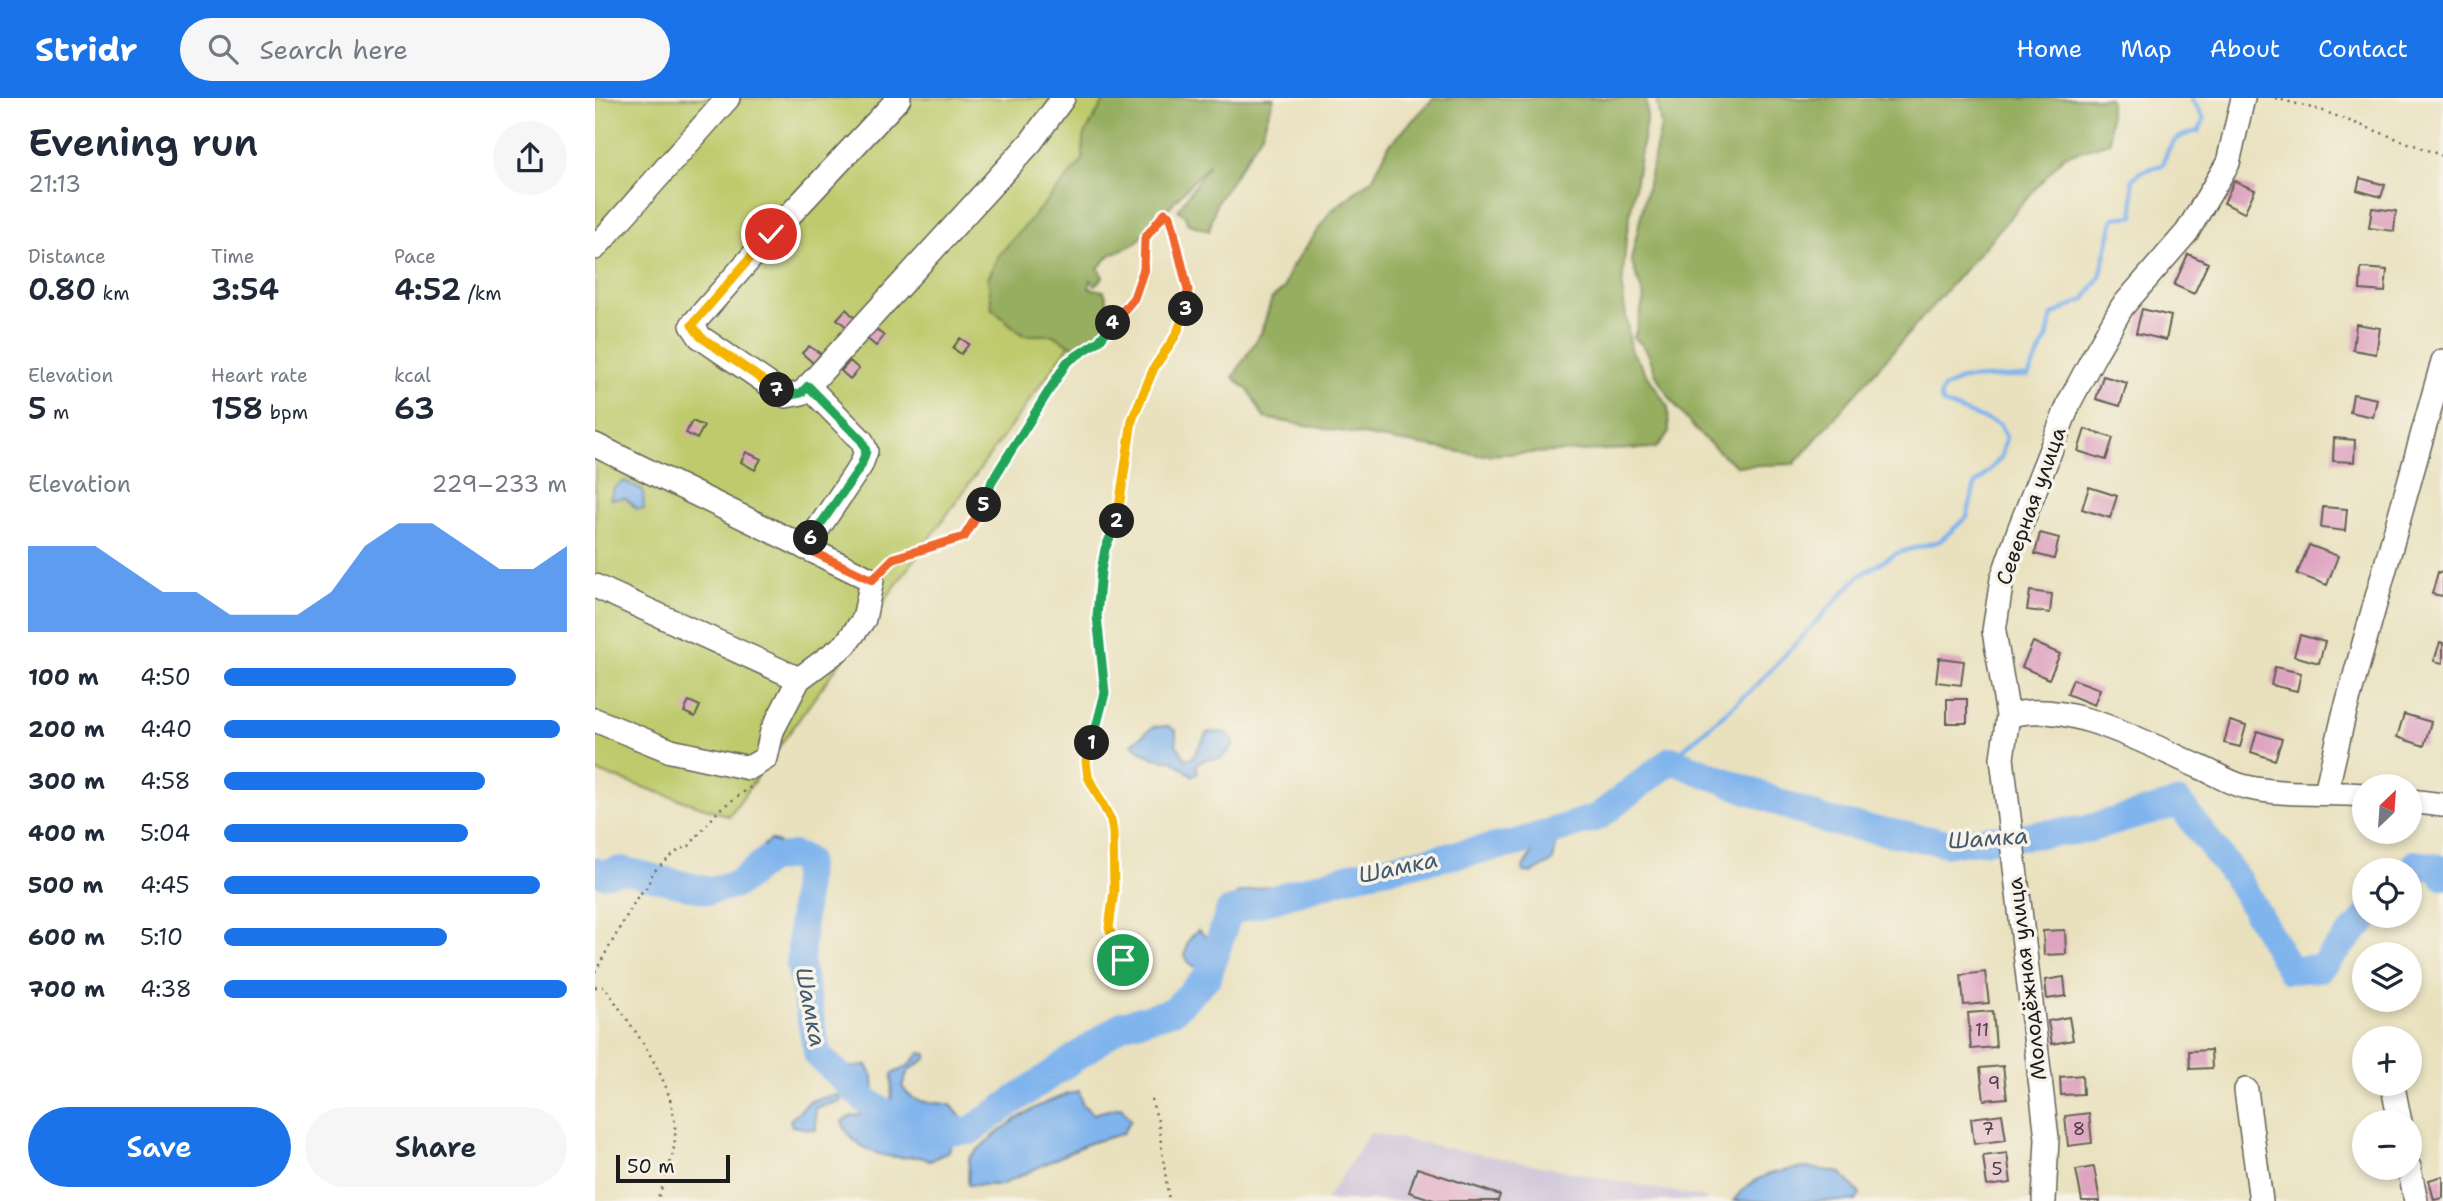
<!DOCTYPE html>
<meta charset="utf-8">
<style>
body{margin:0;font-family:"Shantell Sans",sans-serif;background:#f6f6f7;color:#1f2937;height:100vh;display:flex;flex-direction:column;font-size:26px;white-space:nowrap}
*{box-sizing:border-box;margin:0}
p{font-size:23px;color:#747a83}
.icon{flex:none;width:38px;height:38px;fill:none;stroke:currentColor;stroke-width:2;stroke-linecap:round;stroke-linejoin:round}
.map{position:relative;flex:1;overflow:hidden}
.side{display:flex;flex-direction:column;background:#fff;width:595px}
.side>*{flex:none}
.needle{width:46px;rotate:25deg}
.controls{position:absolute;left:1757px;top:676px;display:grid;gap:14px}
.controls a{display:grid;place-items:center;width:70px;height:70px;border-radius:50%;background:#fff;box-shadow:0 4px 10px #0003;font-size:35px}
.scale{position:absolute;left:21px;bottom:18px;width:114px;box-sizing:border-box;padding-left:7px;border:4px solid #1c1c1c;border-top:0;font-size:19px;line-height:24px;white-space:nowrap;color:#1c1c1c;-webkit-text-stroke:5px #f7f3e8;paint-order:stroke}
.pin{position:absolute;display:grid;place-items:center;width:60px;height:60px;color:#fff;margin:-30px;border:4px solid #fff;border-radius:50%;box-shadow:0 2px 7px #0007}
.km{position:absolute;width:35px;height:35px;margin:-18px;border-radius:50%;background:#222;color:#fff;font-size:19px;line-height:35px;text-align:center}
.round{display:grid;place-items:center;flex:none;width:74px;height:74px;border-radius:37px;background:#f6f6f7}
.head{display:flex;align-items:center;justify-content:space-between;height:119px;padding:0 28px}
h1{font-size:38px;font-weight:600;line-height:52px}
.metrics{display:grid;grid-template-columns:repeat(3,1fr);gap:10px;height:119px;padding:7px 28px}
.metrics div{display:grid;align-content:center}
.metrics b{font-size:30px;font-weight:600}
.metrics small{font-size:19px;font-weight:400}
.metrics p{font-size:19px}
.chart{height:196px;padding:14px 28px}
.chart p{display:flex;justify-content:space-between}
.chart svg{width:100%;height:126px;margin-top:7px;fill:#1a73e8;opacity:.7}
.action{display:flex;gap:14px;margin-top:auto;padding:14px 28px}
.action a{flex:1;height:80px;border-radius:42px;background:#1a73e8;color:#fff;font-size:28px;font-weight:600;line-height:80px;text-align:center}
.action a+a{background:#f6f6f7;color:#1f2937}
ul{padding:0 28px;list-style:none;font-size:23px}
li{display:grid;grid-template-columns:112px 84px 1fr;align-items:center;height:52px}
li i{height:18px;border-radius:9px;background:#1a73e8}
header{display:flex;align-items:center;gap:42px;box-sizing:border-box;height:98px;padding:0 35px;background:#1a73e8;color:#fff}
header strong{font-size:33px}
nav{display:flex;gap:38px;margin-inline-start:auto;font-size:24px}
.search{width:490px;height:63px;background:#f6f6f7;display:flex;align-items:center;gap:18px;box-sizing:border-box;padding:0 24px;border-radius:38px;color:#747a83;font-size:26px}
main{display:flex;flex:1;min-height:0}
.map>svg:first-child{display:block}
.industrial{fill:#c9bfd7}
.green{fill:#beca6c;stroke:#6d7344;stroke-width:2}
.forest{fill:#96ae60;stroke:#59653e;stroke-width:2}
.water{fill:#80b4ed;stroke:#4e6884;stroke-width:2}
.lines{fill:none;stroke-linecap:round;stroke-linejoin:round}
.stream{stroke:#80b4ed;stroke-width:4.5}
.river{stroke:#80b4ed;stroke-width:28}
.building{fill:#dea3bf}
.minor-casing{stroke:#646155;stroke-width:26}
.path{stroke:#646155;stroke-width:2.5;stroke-dasharray:2 5;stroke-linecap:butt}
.minor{stroke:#fff;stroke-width:23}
.split-1-casing{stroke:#fff;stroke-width:14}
.split-2-casing{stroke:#fff;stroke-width:14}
.split-3-casing{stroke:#fff;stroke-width:14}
.split-4-casing{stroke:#fff;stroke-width:14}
.split-5-casing{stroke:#fff;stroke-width:14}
.split-6-casing{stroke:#fff;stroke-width:14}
.split-7-casing{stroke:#fff;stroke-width:14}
.split-8-casing{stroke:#fff;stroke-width:14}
.split-1{stroke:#f5b400;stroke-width:9}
.split-2{stroke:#22a559;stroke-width:9}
.split-3{stroke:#f5b400;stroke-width:9}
.split-4{stroke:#f0652b;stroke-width:9}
.split-5{stroke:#22a559;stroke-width:9}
.split-6{stroke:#f0652b;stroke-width:9}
.split-7{stroke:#22a559;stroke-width:9}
.split-8{stroke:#f5b400;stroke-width:9}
.labels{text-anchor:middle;stroke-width:7;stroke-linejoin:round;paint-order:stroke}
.number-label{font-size:18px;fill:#4c3e45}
.street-label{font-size:21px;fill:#1c1c1c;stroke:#f7f3e8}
.water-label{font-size:23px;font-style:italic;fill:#445970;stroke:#f7f3e8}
</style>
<header>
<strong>Stridr</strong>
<div class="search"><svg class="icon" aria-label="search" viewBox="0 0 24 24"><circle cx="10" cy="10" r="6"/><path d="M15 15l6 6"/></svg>Search here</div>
<nav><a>Home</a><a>Map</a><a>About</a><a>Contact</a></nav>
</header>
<main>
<section class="side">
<div class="head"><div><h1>Evening run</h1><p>21:13</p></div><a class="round"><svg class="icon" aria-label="share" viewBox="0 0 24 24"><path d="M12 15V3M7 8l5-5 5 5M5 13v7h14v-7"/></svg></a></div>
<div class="metrics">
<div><p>Distance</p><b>0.80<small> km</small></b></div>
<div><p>Time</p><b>3:54</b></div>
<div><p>Pace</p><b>4:52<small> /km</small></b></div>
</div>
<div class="metrics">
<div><p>Elevation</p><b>5<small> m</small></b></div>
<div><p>Heart rate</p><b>158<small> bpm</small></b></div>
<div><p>kcal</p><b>63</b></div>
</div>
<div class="chart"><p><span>Elevation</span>229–233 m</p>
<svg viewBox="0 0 160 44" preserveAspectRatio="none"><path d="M0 44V14L10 14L20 14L30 22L40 30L50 30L60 38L70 38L80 38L90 30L100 14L110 6L120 6L130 14L140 22L150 22L160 14V44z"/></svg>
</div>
<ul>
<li><b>100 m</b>4:50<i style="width:85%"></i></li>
<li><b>200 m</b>4:40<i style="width:98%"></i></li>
<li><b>300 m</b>4:58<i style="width:76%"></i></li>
<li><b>400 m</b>5:04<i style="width:71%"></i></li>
<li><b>500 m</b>4:45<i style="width:92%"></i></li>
<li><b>600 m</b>5:10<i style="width:65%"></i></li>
<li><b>700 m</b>4:38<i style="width:100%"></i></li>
</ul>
<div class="action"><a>Save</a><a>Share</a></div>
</section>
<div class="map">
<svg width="1848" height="1103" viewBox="0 0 1848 1103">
<rect width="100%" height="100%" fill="#f7f3e8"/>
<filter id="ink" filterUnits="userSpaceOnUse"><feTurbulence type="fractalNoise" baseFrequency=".0143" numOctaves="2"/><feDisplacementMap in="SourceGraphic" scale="14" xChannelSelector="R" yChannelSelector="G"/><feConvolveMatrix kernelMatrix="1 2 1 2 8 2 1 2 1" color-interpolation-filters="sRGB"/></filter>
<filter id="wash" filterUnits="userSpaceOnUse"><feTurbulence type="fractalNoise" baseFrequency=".00686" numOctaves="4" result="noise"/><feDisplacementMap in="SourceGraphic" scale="28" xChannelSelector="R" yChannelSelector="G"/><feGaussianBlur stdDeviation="1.57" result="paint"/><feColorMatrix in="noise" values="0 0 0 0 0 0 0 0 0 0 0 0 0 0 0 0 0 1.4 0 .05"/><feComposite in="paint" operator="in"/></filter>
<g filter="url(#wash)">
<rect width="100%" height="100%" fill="#e9e1be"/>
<path class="industrial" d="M 775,1035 L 1111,1100 L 1112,1103 L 730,1103 Z"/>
<path class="green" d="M 0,0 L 545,0 L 403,163 L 481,238 L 134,718 L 0,673 Z"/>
<path class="forest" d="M 511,0 L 679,0 L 666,37 L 621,106 L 614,133 L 592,125 L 591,118 L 583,112 L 614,66 L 541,145 L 515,157 L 503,170 L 508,179 L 500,187 L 496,182 L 494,190 L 509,193 L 517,216 L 504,235 L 479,249 L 458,237 L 428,237 L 397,211 L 393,180 L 404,157 L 488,62 L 488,39 Z
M 839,0 L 1051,0 L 1052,18 L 1031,140 L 1027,191 L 1036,252 L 1073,309 L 1074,335 L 1061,350 L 884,357 L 669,320 L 654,293 L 638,279 L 666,235 L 677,200 L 689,191 L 694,173 L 736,113 L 778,80 L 794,47 Z
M 1061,0 L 1515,0 L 1515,44 L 1469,58 L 1199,366 L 1141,368 C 1108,341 1089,323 1066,286 C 1054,268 1059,254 1039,240 L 1049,200 L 1036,162 L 1066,28 Z"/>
<path class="water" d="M 29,383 L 48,392 L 49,411 L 42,411 L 30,400 L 15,401 L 19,390 Z
M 573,628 L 581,633 L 581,646 L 591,661 L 597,660 L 613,634 L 630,635 L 639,643 L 638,649 L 625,661 L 612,661 L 601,666 L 603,675 L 598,678 L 577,662 C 561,663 549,656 537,646 L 558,629 Z
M 963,725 L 965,726 L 958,763 L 937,775 L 929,774 L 928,769 L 941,748 L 955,741 L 955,730 Z
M 175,742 L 186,746 L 187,755 L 170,761 L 166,767 L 168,779 L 159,788 L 143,790 L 142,786 C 160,775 158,753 175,742 Z
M 672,788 L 686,793 L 683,802 L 656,801 L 636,808 L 636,803 L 642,796 Z
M 603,832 L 614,841 L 608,855 L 608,873 L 594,865 L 590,857 L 593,843 Z
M 325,955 L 332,956 L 332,960 L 313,973 L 307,988 C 319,1009 335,1002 356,1007 L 366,1019 L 354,1053 L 335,1063 C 322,1056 317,1060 303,1059 C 280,1059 253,1045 247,1023 L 257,1018 L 296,1012 L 297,976 L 312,969 Z
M 272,967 L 278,979 L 279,998 L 259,991 L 250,994 L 245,991 L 244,979 L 253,970 Z
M 484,993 L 487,1006 L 498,1016 L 526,1009 L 536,1022 L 527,1036 L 494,1045 L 406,1087 L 373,1087 L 374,1060 C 405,1030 443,1003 484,993 Z
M 239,997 L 245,998 L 246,1003 L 220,1010 L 221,1032 L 197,1028 L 195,1022 L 215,1003 Z
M 1214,1070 L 1246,1075 L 1265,1096 L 1261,1103 L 1138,1103 C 1158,1076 1182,1072 1214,1070 Z"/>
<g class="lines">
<path class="stream" d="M 1076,662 L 1162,587 L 1264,478 L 1302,455 L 1345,443 L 1372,419 L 1380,387 L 1406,360 L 1411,339 L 1405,327 L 1349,306 L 1345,300 L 1348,291 L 1367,281 L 1433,278 L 1452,240 L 1457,217 L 1490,201 L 1505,179 L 1519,120 L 1539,118 L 1537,82 L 1545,74 L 1568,67 C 1573,45 1582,37 1604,33 L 1609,21 L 1596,0"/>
<path class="river" d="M 0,773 L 8,776 L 27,772 L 115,793 L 142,786 L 172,762 L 198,757 L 211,762 L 205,867 L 223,957 L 270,1002 L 319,1032 L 375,1033 L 527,927 L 578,913 L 613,878 L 634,814 L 763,776 L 921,745 L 1003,719 L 1076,662 L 1232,723 L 1352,745 L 1489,732 L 1584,705 L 1644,784 L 1695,872 L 1725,870 L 1774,817
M 1815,773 L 1821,766 L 1844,770 L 1848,778"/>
</g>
<g id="blocks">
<path class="building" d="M 1765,80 L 1790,87 L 1786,99 L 1762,92 Z
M 1639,83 L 1660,92 L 1649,115 L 1629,105 Z
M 1777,110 L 1801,113 L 1799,133 L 1774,130 Z
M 1593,156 L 1613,165 L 1599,196 L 1579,187 Z
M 1766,170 L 1792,172 L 1790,194 L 1765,192 Z
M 251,211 L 261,221 L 253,230 L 242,221 Z
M 1547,211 L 1576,218 L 1571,242 L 1541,235 Z
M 1761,226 L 1785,230 L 1781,256 L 1758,252 Z
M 278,229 L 289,238 L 281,248 L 270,239 Z
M 365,240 L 374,246 L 366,256 L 358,250 Z
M 214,248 L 226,256 L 218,265 L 207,255 Z
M 255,263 L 264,271 L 255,281 L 246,273 Z
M 1508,278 L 1532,285 L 1525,308 L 1501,301 Z
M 1758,296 L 1782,301 L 1778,319 L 1755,314 Z
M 97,323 L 109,328 L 102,341 L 91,335 Z
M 1490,331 L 1518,340 L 1511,362 L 1483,353 Z
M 1739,340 L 1760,342 L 1759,364 L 1738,363 Z
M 151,354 L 166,361 L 160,372 L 146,364 Z
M 1494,389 L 1522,398 L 1515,420 L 1487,411 Z
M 1728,409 L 1752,411 L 1750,433 L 1726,430 Z
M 1445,435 L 1464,440 L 1459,461 L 1440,456 Z
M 1714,447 L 1743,458 L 1732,487 L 1702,476 Z
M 1843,474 L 1848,475 L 1848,498 L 1837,496 Z
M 1435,493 L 1457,496 L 1455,515 L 1432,512 Z
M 1705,537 L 1730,544 L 1724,565 L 1699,558 Z
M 1438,544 L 1465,556 L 1454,581 L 1427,569 Z
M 1845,544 L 1848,545 L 1848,565 L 1839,563 Z
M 1344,560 L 1369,563 L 1366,587 L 1341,584 Z
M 1680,569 L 1706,575 L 1702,593 L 1676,587 Z
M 1478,581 L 1505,591 L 1499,607 L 1472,596 Z
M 1352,601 L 1372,601 L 1372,625 L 1352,625 Z
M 94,603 L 105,608 L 100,619 L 89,614 Z
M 1809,616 L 1836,624 L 1829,648 L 1802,639 Z
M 1635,623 L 1651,628 L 1645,649 L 1629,645 Z
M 1662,633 L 1687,641 L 1680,662 L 1656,654 Z
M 1470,832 L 1471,856 L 1449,857 L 1448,833 Z
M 1390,874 L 1394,905 L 1369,907 L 1366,877 Z
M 1469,879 L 1471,898 L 1452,901 L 1450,882 Z
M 1398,913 L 1401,949 L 1376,951 L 1373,915 Z
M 1474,919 L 1478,942 L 1457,946 L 1453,923 Z
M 1616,952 L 1617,970 L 1595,971 L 1594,953 Z
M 1408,968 L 1412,1000 L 1389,1002 L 1385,970 Z
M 1487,977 L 1488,996 L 1466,997 L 1465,979 Z
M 1494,1015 L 1497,1045 L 1473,1048 L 1470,1018 Z
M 1407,1016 L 1411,1042 L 1379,1046 L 1376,1020 Z
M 1412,1055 L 1416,1085 L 1392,1088 L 1388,1058 Z
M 1499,1069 L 1505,1103 L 1487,1103 L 1481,1072 Z
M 822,1070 L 905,1097 L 903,1103 L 842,1103 L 814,1094 Z
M 1848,1078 L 1848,1100 L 1839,1102 L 1834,1082 Z"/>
</g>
</g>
<g filter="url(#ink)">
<use href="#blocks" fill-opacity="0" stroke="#646155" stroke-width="2"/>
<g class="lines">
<defs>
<path id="minor" d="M 304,0 L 176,137 L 97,227 L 105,239 L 191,298 L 207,295 L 436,44 L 468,0
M 0,150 L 133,0
M 0,347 L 277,482 L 269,521 L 250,547 L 204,581 L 177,633 L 171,660 L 154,670 L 76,653 L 0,622
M 210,450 L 266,367 L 271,353 L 267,343 L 213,288
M 0,488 L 204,581
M 1413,618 C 1470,599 1554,647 1607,670 C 1621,676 1636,686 1651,689 C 1690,698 1730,694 1769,697
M 1731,694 L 1749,617 L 1848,263
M 1815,703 L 1848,707
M 1651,992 L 1666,1103
M 1799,994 L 1805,1024
M 1814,1069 L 1821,1103
M 1449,1103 L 1452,1040 L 1407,660 L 1413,618 L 1399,533 L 1407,481 L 1424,432 L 1475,303 L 1500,256 L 1527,209 L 1592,134 L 1633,65 L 1648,0"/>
</defs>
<use href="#minor" class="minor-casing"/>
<path class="path" d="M 1680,0 L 1728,13 L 1848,58
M 289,470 L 299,460 L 369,439 L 385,418 L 397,383 L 472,263 L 504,243 L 539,200 L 549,171 L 550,140 L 570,115 L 575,118 L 593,192 L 592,208 L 581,237 L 559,270 L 532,339 L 531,370 L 522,425 L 510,451 L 506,473 L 502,518 L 509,608 L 491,663 L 493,679 L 516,722 L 518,734 L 519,794 L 514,830 L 542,886
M 0,874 L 43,798 L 53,788 L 57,775 L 84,752 L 94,748 L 125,711 L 157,688
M 0,889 L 10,889 C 39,933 83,985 80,1040 C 79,1060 68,1084 62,1103
M 556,1001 L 563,1023 L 574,1103"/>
<use href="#minor" class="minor"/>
</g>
</g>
<g class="lines" filter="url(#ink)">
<defs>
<path id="split-1" d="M 497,645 L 491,663 L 493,679 L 516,722 L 518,734 L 519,793 L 514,830 L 528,862"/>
<path id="split-2" d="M 497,645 L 510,595 L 502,518 L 506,473 L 510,451 L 522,423"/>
<path id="split-3" d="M 522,423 L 537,322 L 559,270 L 581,237 L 591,211"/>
<path id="split-4" d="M 518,225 L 539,200 L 549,171 L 550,140 L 570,115 L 575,118 L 593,192 L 591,211"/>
<path id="split-5" d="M 389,407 L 397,383 L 472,264 L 504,243 L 518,225"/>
<path id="split-6" d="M 216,440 L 210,450 L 277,482 L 299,460 L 369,439 L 389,407"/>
<path id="split-7" d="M 182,292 L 191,298 L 206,295 L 213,288 L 267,343 L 271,353 L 266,368 L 216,440"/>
<path id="split-8" d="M 176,136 L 97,227 L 106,239 L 182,292"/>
</defs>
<use href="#split-1" class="split-1-casing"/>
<use href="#split-2" class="split-2-casing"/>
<use href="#split-3" class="split-3-casing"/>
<use href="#split-4" class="split-4-casing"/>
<use href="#split-5" class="split-5-casing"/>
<use href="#split-6" class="split-6-casing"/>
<use href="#split-7" class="split-7-casing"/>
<use href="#split-8" class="split-8-casing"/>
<use href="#split-1" class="split-1"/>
<use href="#split-2" class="split-2"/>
<use href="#split-3" class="split-3"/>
<use href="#split-4" class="split-4"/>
<use href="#split-5" class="split-5"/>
<use href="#split-6" class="split-6"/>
<use href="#split-7" class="split-7"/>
<use href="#split-8" class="split-8"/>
</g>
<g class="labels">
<g class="number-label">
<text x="1387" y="938">11</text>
<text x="1399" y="991">9</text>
<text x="1393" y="1037">7</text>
<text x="1484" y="1037">8</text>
<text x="1402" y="1077">5</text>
</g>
<g class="street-label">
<text transform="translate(1436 408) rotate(-70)" y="7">Северная улица</text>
<text transform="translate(1432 881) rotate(-97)" y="7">Молодёжная улица</text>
</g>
<g class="water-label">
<text transform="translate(1393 740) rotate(-4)" y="8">Шамка</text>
<text transform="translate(803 769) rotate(-12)" y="8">Шамка</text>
<text transform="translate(216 909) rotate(79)" y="8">Шамка</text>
</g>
</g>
</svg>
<div class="controls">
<a><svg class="needle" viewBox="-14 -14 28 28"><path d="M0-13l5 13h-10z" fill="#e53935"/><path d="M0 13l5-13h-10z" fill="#747a83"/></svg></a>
<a><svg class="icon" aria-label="locate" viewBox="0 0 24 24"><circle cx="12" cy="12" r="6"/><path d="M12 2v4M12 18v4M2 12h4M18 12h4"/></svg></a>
<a><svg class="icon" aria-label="layers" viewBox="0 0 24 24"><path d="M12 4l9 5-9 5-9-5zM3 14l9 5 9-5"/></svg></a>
<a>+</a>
<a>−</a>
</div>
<div class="scale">50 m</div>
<div class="pin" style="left:528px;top:862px;background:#1e9e55"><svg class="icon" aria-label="arrive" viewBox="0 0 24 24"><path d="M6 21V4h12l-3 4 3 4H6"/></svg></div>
<div class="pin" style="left:176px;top:136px;background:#d93025"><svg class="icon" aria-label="check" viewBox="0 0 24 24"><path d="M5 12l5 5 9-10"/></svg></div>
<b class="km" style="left:497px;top:645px">1</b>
<b class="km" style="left:522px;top:423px">2</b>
<b class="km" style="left:591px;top:211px">3</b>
<b class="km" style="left:518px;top:225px">4</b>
<b class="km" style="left:389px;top:407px">5</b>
<b class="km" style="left:216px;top:440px">6</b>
<b class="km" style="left:182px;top:292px">7</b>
</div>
</main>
